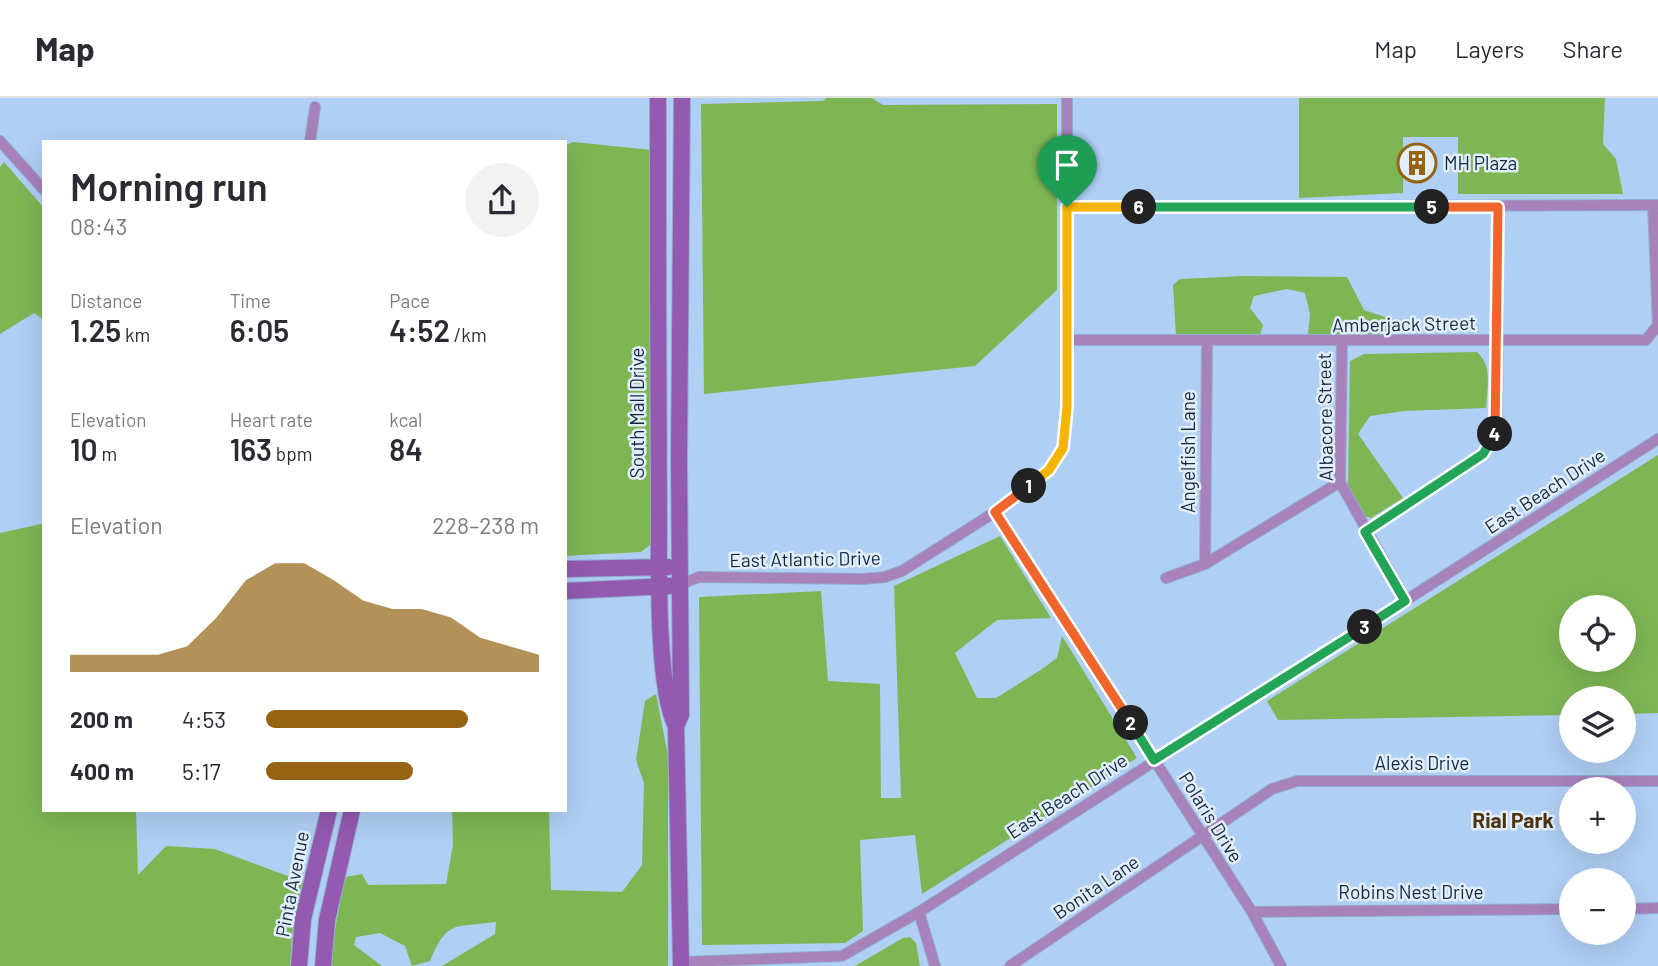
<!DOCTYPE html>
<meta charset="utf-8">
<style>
body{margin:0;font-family:Barlow,sans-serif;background:#f2f2f3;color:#2b2b33;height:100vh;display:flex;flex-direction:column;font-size:26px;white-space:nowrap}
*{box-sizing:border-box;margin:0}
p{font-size:23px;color:#7c7c81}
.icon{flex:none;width:38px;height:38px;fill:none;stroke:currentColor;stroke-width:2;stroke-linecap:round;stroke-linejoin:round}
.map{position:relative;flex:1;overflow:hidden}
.details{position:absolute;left:42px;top:42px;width:525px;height:672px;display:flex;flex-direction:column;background:#fff;border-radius:0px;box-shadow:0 7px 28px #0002}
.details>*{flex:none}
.buttons{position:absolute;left:1559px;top:497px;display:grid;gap:14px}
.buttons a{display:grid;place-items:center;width:77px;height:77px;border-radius:50%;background:#fff;box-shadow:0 7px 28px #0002;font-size:35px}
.pin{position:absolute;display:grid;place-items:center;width:60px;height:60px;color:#fff;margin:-72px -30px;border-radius:50% 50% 50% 0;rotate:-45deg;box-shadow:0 0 7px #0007}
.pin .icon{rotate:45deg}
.km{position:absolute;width:35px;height:35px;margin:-18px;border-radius:50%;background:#222;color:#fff;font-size:19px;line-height:35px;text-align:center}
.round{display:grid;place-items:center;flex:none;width:74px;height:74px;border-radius:37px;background:#f2f2f3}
.summary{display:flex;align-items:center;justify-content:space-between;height:119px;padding:0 28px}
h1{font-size:38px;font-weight:600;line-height:52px}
.figures{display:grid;grid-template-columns:repeat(3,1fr);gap:10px;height:119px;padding:7px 28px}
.figures div{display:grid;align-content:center}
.figures b{font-size:30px;font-weight:600}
.figures small{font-size:19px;font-weight:400}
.figures p{font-size:19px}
.chart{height:196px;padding:14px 28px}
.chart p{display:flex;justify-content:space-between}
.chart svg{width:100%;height:126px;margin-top:7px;fill:#946413;opacity:.7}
ul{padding:0 28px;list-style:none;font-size:23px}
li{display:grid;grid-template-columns:112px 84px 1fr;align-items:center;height:52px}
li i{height:18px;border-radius:9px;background:#946413}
header{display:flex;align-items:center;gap:42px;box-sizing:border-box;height:98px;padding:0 35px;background:#fff;border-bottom:2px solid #e1e1e2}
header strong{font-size:33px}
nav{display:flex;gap:38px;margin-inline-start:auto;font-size:24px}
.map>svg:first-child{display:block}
.green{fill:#7eb654;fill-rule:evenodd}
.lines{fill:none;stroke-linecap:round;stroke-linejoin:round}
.street-casing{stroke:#91aed1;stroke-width:12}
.secondary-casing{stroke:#91aed1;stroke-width:18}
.street{stroke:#a782bb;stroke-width:10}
.secondary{stroke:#935ab0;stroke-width:16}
.split-1-casing{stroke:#fff;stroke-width:14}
.split-2-casing{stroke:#fff;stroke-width:14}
.split-3-casing{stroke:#fff;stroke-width:14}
.split-4-casing{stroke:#fff;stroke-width:14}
.split-5-casing{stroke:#fff;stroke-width:14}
.split-6-casing{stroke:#fff;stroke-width:14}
.split-7-casing{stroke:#fff;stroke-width:14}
.split-1{stroke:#f5b400;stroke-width:9}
.split-2{stroke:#f0652b;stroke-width:9}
.split-3{stroke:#22a559;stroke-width:9}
.split-4{stroke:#22a559;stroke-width:9}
.split-5{stroke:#f0652b;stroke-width:9}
.split-6{stroke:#22a559;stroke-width:9}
.split-7{stroke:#f5b400;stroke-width:9}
.labels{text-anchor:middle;stroke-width:5;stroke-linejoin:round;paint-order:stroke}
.poi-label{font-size:19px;fill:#132840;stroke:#e3eefb;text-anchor:start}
.street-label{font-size:19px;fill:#132840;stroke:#e3eefb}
.neighbourhood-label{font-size:21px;font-weight:bold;fill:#4b3310;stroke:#e3eefb}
</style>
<header>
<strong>Map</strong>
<nav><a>Map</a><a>Layers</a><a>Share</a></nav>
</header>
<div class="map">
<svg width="1658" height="868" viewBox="0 0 1658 868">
<rect width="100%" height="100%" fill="#b0cff5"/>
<path class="green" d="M 826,0 L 872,0 L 883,7 L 1057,6 L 1057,192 L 975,268 L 704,296 L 701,6 L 823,3 Z
M 1299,0 L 1605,0 L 1603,46 L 1616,61 L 1623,96 L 1458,96 L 1458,39 L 1403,39 L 1403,95 L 1299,100 Z
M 574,44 L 652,52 L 654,444 L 641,454 L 565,458 L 565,47 Z
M 4,64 L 44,110 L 44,222 L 34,215 L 0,236 L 0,69 Z
M 1244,178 L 1347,179 L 1364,212 L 1388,220 L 1387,229 L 1392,236 L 1308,236 L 1310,216 L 1305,195 L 1287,191 L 1254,198 L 1250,210 L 1263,227 L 1260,237 L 1176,238 L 1173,187 L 1180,181 Z
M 1477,254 C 1493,268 1487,291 1486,310 L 1404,313 L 1370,318 L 1358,336 L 1403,400 L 1371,420 L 1360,417 L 1348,387 L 1350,263 L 1364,256 Z
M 1658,357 L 1658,615 L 1624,616 L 1624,600 L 1572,600 L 1571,617 L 1278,622 L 1267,603 ZM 1624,509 L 1624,562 L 1572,562 L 1572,509 Z
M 41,426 L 44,429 L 44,712 L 136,712 L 138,777 L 166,748 L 215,751 L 304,784 L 292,837 L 290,868 L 0,868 L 0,435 Z
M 1000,438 L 1051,520 L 997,522 L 955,555 L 977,600 L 996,600 L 1042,571 L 1057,560 L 1062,538 L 1137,660 L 922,796 L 915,737 L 860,742 L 863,833 L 845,845 L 702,847 L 699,499 L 821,493 L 828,583 L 880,586 L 881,700 L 901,700 L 894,488 Z
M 656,596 L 668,658 L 668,868 L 442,868 L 495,836 L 496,824 C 454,830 448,821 430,863 L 412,868 L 405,848 L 380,835 L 356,839 L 354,847 L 382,868 L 328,868 L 345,779 L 362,776 L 368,787 L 446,786 L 453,747 L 452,712 L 549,712 L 551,792 L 622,794 L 642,767 L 644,685 L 636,662 L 645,603 Z
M 910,839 L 916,845 L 920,868 L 855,868 L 903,840 Z"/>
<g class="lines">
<defs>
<path id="street" d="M 0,43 L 44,92
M 310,44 L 315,9
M 1067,109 L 1658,107
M 1067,242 L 1646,242 L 1658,227 L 1653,107
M 1342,245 L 1340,384 L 1406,503
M 995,414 L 1252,814 L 1281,868
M 1365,434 L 1483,356 L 1497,333 L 1498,109
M 1205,466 L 1207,243
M 1166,480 L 1205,466 L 1340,384
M 679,487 L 699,479 L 864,481 L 885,479 L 902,473 L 995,414 L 1049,372 L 1063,350 L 1067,309 L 1067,0
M 1624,811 L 1658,810
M 919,814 L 935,868
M 1252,814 L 1572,811
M 681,864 L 842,858 L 919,814 L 1658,341
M 1010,868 L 1272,691 L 1297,683 L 1658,683"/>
<path id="secondary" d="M 658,0 C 658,138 658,275 659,413 C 659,460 656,591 676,628
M 565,471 L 668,469
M 565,493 L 670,488
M 299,868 L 303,821 L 329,712
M 323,868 L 327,822 L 352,712
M 681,868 L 676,628 L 681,617 L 679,362 L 682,0"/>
</defs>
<use href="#street" class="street-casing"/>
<use href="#secondary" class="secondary-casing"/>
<use href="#street" class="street"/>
<use href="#secondary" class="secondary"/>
</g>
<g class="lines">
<defs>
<path id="split-1" d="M 1029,388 L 1049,372 L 1063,350 L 1067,309 L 1067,109"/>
<path id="split-2" d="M 1029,388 L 995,414 L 1131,625"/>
<path id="split-3" d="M 1131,625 L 1154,662 L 1365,529"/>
<path id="split-4" d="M 1365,529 L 1405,503 L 1365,434 L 1483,356 L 1495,336"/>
<path id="split-5" d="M 1432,109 L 1498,109 L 1495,336"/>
<path id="split-6" d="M 1139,109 L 1432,109"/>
<path id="split-7" d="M 1067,109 L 1139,109"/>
</defs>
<use href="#split-1" class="split-1-casing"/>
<use href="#split-2" class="split-2-casing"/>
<use href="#split-3" class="split-3-casing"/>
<use href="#split-4" class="split-4-casing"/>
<use href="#split-5" class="split-5-casing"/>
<use href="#split-6" class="split-6-casing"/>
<use href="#split-7" class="split-7-casing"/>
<use href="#split-1" class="split-1"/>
<use href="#split-2" class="split-2"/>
<use href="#split-3" class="split-3"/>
<use href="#split-4" class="split-4"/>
<use href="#split-5" class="split-5"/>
<use href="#split-6" class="split-6"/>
<use href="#split-7" class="split-7"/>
</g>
<defs>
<symbol id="building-ring" viewBox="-11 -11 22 22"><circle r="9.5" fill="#e3eefb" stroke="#946413" stroke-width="1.5"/><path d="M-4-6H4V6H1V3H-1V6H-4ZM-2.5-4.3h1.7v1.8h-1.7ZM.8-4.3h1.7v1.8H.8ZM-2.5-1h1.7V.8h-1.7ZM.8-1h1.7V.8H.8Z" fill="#946413"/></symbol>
</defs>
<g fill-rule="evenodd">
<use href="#building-ring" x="1395" y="43" width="44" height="44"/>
</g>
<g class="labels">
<g class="poi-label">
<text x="1444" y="72">MH Plaza</text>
</g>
<g class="street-label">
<text transform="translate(1404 226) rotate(-1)" y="7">Amberjack Street</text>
<text transform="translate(637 315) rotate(-90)" y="7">South Mall Drive</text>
<text transform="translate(1325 319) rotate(-91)" y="7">Albacore Street</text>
<text transform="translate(1188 354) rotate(-90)" y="7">Angelfish Lane</text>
<text transform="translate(1545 393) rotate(-33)" y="7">East Beach Drive</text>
<text transform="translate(805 461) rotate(-1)" y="7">East Atlantic Drive</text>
<text x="1422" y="672">Alexis Drive</text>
<text transform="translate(1067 698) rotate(-33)" y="7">East Beach Drive</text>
<text transform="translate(1211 719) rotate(58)" y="7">Polaris Drive</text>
<text transform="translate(292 786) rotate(-79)" y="7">Pinta Avenue</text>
<text transform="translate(1096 789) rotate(-34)" y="7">Bonita Lane</text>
<text x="1411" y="801">Robins Nest Drive</text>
</g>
<g class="neighbourhood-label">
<text x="1513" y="730">Rial Park</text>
</g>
</g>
</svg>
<div class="buttons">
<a><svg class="icon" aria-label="locate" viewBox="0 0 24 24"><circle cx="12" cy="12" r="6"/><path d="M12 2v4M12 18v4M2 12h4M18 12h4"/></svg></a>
<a><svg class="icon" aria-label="layers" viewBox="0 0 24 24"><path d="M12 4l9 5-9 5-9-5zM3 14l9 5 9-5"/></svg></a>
<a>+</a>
<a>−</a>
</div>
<div class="pin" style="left:1067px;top:109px;background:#1e9e55"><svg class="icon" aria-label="arrive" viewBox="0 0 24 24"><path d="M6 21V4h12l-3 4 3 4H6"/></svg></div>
<b class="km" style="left:1029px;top:388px">1</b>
<b class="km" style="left:1131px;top:625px">2</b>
<b class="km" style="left:1365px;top:529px">3</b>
<b class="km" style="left:1495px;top:336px">4</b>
<b class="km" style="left:1432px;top:109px">5</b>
<b class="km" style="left:1139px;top:109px">6</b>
<section class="details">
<div class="summary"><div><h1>Morning run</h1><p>08:43</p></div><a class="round"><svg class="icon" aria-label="share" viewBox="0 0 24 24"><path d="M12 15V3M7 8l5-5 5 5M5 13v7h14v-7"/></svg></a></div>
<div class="figures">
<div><p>Distance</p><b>1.25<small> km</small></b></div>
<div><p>Time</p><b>6:05</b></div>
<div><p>Pace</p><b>4:52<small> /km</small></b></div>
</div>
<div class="figures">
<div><p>Elevation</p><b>10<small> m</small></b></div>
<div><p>Heart rate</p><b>163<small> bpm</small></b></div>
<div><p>kcal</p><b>84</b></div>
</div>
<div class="chart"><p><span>Elevation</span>228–238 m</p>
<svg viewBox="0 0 160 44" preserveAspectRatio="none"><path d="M0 44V38L10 38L20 38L30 38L40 35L50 25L60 12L70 6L80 6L90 12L100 19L110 22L120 22L130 25L140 32L150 35L160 38V44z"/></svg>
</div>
<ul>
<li><b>200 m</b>4:53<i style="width:74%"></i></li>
<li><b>400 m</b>5:17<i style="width:54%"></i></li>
</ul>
</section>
</div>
